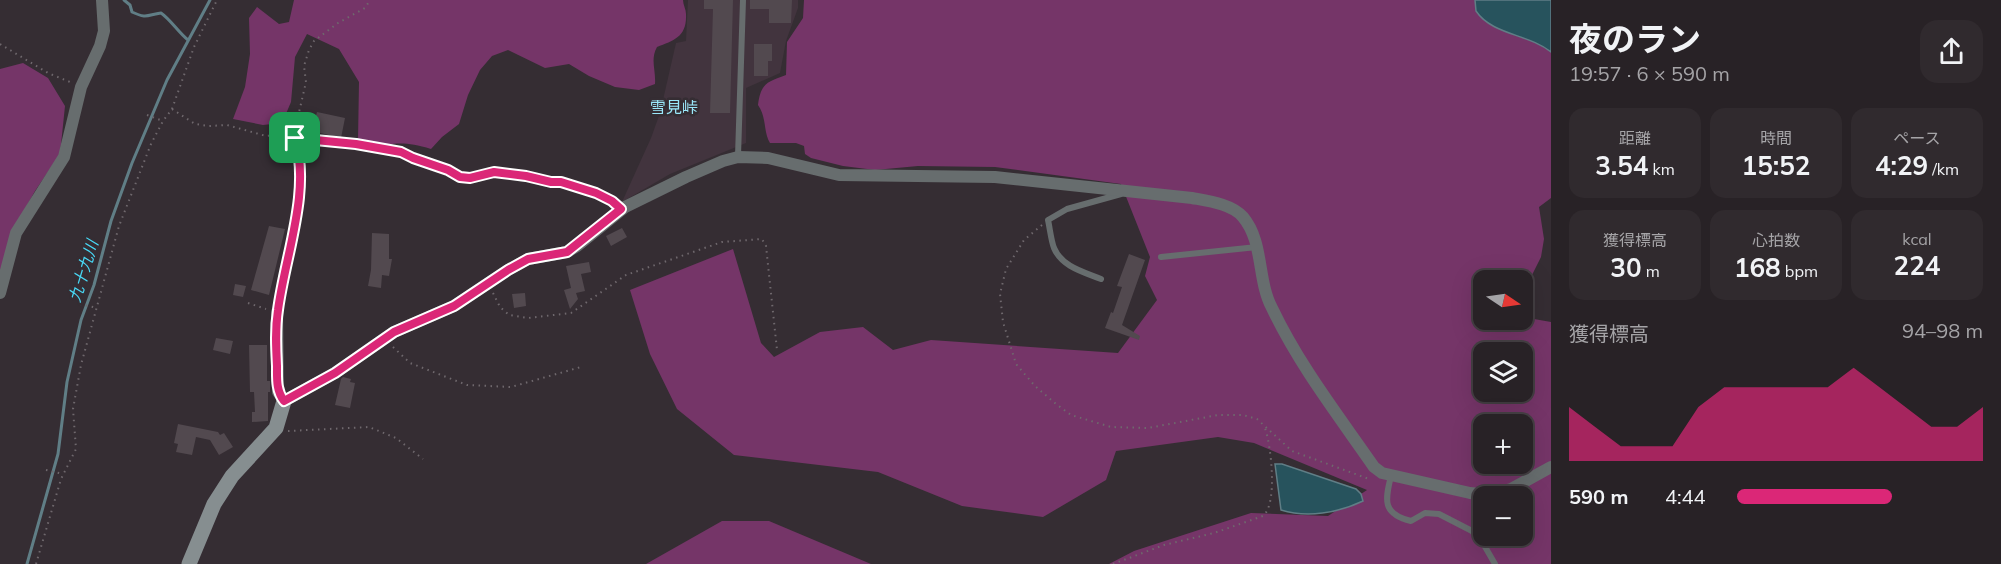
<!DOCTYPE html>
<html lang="ja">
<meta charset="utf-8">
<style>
body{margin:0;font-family:Mulish,"Noto Sans JP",sans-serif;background:#302a2e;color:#f1f3f6;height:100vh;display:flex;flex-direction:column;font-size:22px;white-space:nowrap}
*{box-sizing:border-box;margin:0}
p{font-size:20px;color:#a5a4a7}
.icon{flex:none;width:33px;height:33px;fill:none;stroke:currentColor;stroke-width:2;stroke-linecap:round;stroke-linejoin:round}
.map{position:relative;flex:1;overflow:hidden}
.details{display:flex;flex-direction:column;background:#282226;width:450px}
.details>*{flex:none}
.needle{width:39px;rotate:103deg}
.fabs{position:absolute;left:1473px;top:270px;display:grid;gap:12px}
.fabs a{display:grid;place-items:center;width:60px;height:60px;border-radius:12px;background:#282226;box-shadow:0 6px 24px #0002,0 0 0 2px #443f43;font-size:30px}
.pin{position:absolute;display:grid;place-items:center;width:51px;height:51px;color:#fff;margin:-26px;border-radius:12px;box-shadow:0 3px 9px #0006}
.round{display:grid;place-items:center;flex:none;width:63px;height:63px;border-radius:18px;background:#302a2e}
.overview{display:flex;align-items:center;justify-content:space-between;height:102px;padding:0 18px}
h1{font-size:33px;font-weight:700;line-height:45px}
.metrics{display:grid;grid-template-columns:repeat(3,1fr);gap:9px;height:102px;padding:6px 18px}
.metrics div{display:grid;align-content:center;border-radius:15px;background:#302a2e;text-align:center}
.metrics b{font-size:26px;font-weight:700}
.metrics small{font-size:16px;font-weight:400}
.metrics p{font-size:16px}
.chart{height:168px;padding:12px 18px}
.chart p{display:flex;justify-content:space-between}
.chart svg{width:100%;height:108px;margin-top:6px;fill:#db2777;opacity:.7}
ul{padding:0 18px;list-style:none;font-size:20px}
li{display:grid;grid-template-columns:96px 72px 1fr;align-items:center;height:45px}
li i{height:15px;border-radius:8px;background:#db2777}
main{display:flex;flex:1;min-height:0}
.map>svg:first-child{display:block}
.built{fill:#42343e}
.green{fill:#753568;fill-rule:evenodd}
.water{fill:#27535d;stroke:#607e86;stroke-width:1.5}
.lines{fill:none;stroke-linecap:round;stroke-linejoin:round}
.stream{stroke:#607e86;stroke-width:3}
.building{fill:#52494f}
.path{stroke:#6f686d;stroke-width:2;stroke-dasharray:1.5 4.5;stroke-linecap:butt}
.lane{stroke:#676d6e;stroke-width:6}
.street{stroke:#676d6e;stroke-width:12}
.secondary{stroke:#868e90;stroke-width:15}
.route-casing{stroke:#fff;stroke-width:12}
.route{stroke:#db2777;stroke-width:8}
.labels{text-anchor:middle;stroke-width:5;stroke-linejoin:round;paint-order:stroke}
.neighbourhood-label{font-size:16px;fill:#9ae8fa;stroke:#352d33}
.water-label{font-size:16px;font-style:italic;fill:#48d9f6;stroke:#352d33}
</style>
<main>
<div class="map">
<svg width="1551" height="564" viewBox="0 0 1551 564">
<rect width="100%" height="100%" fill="#352d33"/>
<path class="built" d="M 688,0 L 798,0 L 798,8 L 786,41 L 780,73 L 746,88 L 746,143 L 670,174 L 622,202 L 651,138 L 660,113 L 676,43 L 686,41 Z"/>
<path class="green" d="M 294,0 L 683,0 C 683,5 686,9 686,14 C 687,37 674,40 657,47 C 650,60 656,69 655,84 L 639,90 L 615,87 L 589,76 L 569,64 L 545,68 L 508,50 L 492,56 L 480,70 L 468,95 L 459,124 L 442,137 L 431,149 C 406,142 397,142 371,148 L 358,140 L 359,82 L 339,49 L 307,34 L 295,57 L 291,102 L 282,123 L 263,125 L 233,119 L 245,87 L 250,54 L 249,18 L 257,7 L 279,24 L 289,22 Z
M 804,0 L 1551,0 L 1551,198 L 1539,207 L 1544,239 L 1541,257 L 1530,279 L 1523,314 L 1522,280 L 1484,280 L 1484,320 L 1522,320 L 1523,317 L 1551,322 L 1551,564 L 1109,564 L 1134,551 L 1251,513 L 1328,516 L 1367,490 L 1254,443 L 1218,437 L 1116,451 L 1106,480 L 1043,517 L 962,506 L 878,472 L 734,455 L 677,409 L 650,354 L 630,290 L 733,249 L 761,343 L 774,357 L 820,332 L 863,327 L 893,350 L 931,340 L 1118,353 L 1157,300 L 1145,276 L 1150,257 L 1121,184 L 995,167 L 918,166 L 875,170 L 843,166 L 811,158 L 805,154 L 804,146 L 796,143 L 770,143 C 763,131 767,118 758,105 C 761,83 767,82 786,75 L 787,42 L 803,18 ZM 1484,352 L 1522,352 L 1522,392 L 1484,392 ZM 1484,424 L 1522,424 L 1522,464 L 1484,464 ZM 1484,496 L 1522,496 L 1522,536 L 1484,536 Z
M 23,63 L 48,78 L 65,106 L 60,154 L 35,191 L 10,236 L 0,274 L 0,69 Z
M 722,521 L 769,521 L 871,564 L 646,564 Z"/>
<path class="water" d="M 1475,0 L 1551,0 L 1551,52 C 1529,34 1492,35 1476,11 Z
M 1275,464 L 1282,464 L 1356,489 L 1361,494 L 1363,501 C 1338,513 1307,518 1281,510 Z"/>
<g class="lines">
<path class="stream" d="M 124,0 L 130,5 L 132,12 C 147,19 147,15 161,13 C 171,20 178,32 188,40
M 27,564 L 58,454 L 67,382 L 81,320 L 94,285 L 111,221 L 132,163 L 167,80 L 210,0"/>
</g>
<path class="building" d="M 704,0 L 733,0 L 730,113 L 710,113 L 713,9 L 704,9 Z
M 750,0 L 792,0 L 791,23 L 769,23 L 769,9 L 750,9 Z
M 754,44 L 772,44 L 772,61 L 768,61 L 768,76 L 754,76 Z
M 317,112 L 345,118 L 341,138 L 312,131 Z
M 269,226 L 285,229 L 269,295 L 251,290 Z
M 622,228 L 627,237 L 611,246 L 606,236 Z
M 372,233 L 389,234 L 389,259 L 392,259 L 389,276 L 382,275 L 381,288 L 368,286 L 371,270 Z
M 1129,254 L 1145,260 L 1122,325 L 1140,336 L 1139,340 L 1105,328 L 1111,312 L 1113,313 L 1122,287 L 1117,286 Z
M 589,262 L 591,272 L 581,274 L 585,291 L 576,293 L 578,299 L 570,309 L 564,290 L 571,288 L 566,266 Z
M 235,284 L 246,286 L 243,297 L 233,295 Z
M 525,293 L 526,306 L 514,308 L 512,294 Z
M 216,338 L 233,341 L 230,354 L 213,350 Z
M 249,345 L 267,345 L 267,381 L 270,381 L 270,392 L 268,392 L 268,421 L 252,422 L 252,412 L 255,412 L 254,392 L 250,392 Z
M 343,377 L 351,379 L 350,382 L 355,383 L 350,408 L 335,405 L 341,379 Z
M 178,424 L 218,432 L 220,435 L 224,433 L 233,447 L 219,455 L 210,440 L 196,437 L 192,455 L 176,452 L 178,444 L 174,443 Z"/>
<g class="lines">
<path class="path" d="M 0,44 L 48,73 L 70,82
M 172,109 L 195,124 L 209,126 L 227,125 L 266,136 L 278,135 L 355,144 L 401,152 L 413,158 L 448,170 L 460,177 L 470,178 L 494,172 L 526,176 L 551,182 L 561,182 L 596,193 L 614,203
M 147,115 L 163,121
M 1042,225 L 1024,240 L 1006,269 L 1000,294 L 1003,322 L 1016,364 L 1035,386 L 1056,404 L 1071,415 L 1111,427 L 1148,428 L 1218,415 L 1243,415 L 1257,419 L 1292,451 L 1369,479
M 493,293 L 500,307 L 509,315 L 528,318 L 571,313 L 626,275 L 722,242 L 762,239 L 766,246 L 777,350
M 279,300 L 298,203 L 298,148 L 294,134 L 306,82 L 304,66 L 309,50 L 314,41 L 338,23 L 365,8 L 370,0
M 248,303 L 266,309
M 80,304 L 97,308
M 393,347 L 410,363 L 467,385 L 511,387 L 581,367
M 288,431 L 369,427 L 396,438 L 423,459
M 46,470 L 63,474
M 36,564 L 61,479 L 76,449 L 73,409 L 81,365 L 119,226 L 151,144 L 163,121 L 172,109 L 194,47 L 217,0
M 1113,564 L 1164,545 L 1214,533 L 1263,516 C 1278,504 1271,445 1265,428"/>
<path class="lane" d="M 738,156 L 743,0
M 1161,257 L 1257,247
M 1101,279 C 1084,272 1062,267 1054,248 C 1051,240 1050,229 1048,220 L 1067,209 L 1121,194
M 1391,476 C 1385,500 1382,514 1411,521 L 1425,513 L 1439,514 L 1472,531 L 1484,545 L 1495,564"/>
<path class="street" d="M 0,293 L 16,233 L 64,157 L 81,87 L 100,46 L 104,31 L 102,0
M 277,312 L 278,392 L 284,401 L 335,373 L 394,332 L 454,306 L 508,270 L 528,259 L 567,252 L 577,246 L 625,207 L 686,177 L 723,161 L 738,157 L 768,158 L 839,175 L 995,177 L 1192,198 C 1208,201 1232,204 1243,217 C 1264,242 1257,280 1272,308 C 1299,365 1338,415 1374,467 L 1382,473 L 1470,493 L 1491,495 L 1511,489 L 1551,467"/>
<path class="secondary" d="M 189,564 L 214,504 L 232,476 L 276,428 L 284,401"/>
</g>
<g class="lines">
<defs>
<path id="route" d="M 295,138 L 356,144 L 401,152 L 413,158 L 448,170 L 460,177 L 470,178 L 494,172 L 526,176 L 551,182 L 561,182 L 596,193 L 612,201 L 621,209 L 567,252 L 528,259 L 508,270 L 454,306 L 394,332 L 335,373 L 284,401 C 276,390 277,379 277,366 C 276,347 275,329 278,310 C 285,256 311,192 295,138 Z"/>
</defs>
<use href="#route" class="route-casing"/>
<use href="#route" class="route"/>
</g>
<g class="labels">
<g class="neighbourhood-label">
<text x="674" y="113">雪見峠</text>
</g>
<g class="water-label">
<text transform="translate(83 271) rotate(-73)" y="6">九十九川</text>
</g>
</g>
</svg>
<div class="fabs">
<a><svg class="needle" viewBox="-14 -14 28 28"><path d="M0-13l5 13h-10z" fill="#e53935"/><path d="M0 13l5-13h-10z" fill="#a5a4a7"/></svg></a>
<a><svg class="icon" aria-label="layers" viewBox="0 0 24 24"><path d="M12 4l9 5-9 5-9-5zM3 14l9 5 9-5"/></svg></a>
<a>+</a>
<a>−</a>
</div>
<div class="pin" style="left:295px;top:138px;background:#1e9e55"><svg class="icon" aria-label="arrive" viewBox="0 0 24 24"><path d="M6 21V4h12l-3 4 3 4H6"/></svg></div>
</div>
<section class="details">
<div class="overview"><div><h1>夜のラン</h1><p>19:57 · 6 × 590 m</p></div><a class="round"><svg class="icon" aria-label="share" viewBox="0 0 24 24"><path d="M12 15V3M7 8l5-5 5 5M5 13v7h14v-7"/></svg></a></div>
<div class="metrics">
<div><p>距離</p><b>3.54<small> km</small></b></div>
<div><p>時間</p><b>15:52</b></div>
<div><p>ペース</p><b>4:29<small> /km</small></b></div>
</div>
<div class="metrics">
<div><p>獲得標高</p><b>30<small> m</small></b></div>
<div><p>心拍数</p><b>168<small> bpm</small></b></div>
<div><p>kcal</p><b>224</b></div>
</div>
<div class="chart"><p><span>獲得標高</span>94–98 m</p>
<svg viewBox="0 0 160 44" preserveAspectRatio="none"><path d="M0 44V22L10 30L20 38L30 38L40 38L50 22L60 14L70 14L80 14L90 14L100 14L110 6L120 14L130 22L140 30L150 30L160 22V44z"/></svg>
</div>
<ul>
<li><b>590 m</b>4:44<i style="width:63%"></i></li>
</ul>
</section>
</main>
